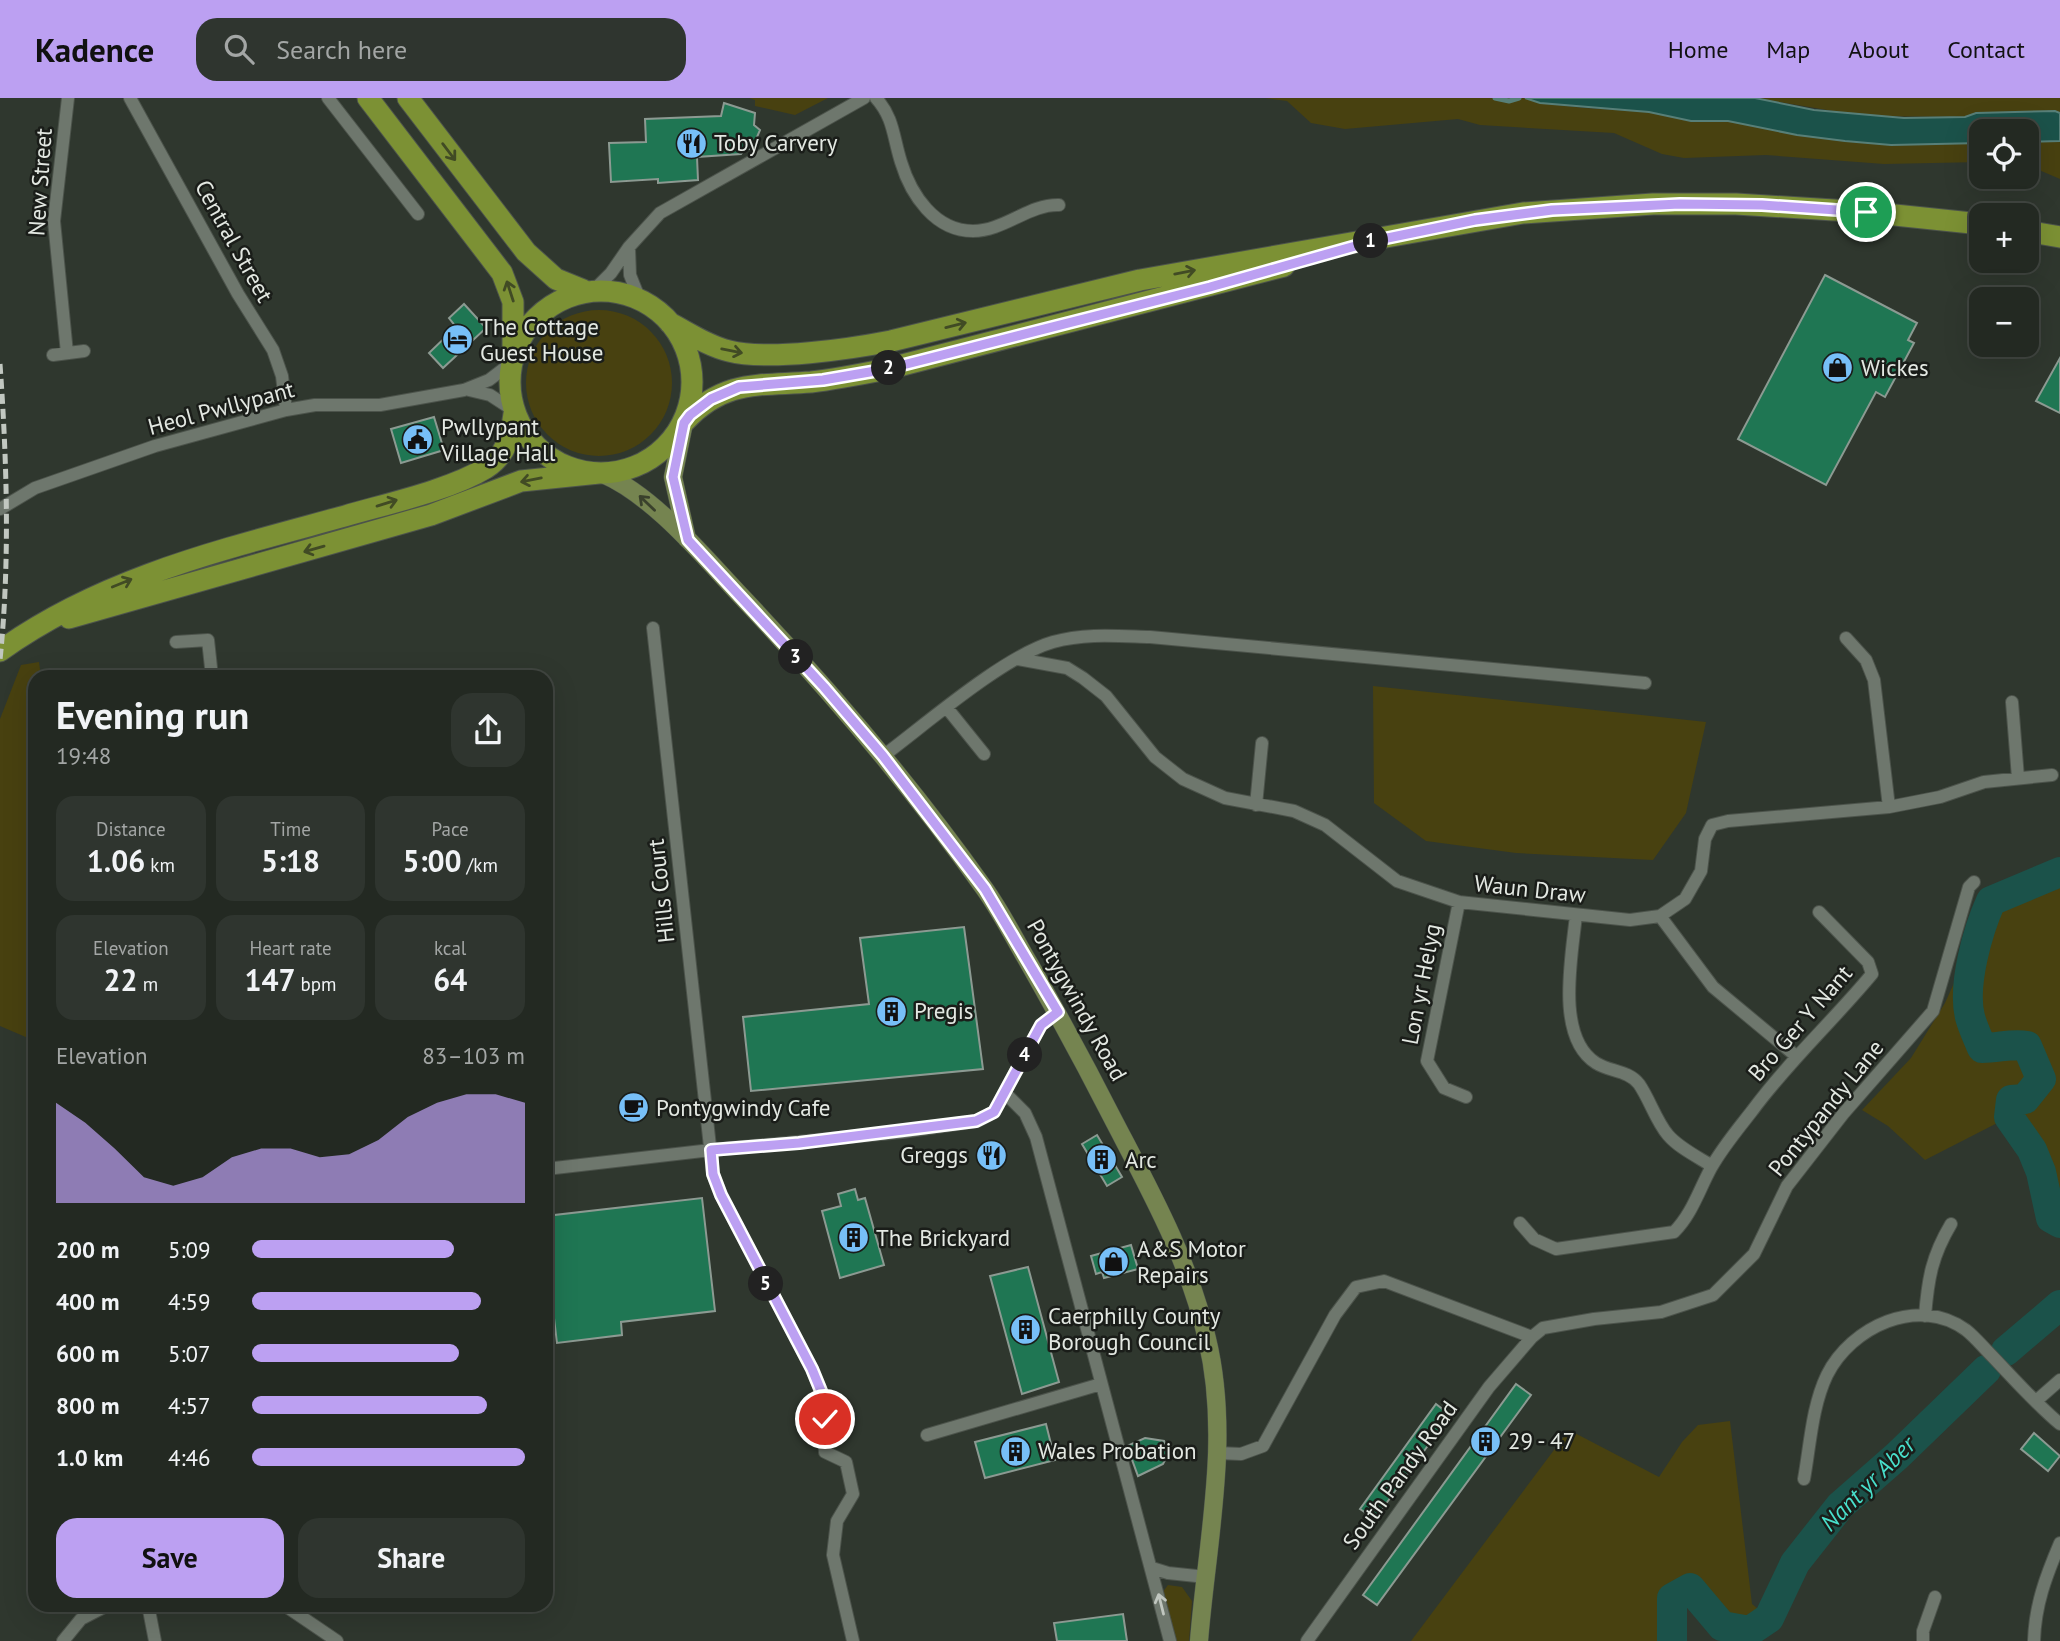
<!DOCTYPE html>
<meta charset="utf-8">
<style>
body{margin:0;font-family:"PT Sans",sans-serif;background:#2f352f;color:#f1f3f6;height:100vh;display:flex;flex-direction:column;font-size:26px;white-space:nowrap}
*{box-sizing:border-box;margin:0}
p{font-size:23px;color:#a3a6a5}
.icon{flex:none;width:38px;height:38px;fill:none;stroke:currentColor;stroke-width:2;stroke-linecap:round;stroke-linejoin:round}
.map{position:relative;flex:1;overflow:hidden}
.details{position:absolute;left:28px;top:572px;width:525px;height:942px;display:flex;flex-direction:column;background:#232922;border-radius:21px;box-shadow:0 7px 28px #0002,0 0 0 2px #404540}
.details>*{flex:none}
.tools{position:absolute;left:1969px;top:21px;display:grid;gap:14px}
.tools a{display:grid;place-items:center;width:70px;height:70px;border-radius:14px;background:#232922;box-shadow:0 7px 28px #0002,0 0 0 2px #404540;font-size:35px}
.pin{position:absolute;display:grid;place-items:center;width:60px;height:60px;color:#fff;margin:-30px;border:4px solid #fff;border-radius:50%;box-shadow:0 2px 7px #0007}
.km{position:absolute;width:35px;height:35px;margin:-18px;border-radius:50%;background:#222;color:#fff;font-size:19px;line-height:35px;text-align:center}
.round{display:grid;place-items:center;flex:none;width:74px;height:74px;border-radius:21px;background:#2f352f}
.summary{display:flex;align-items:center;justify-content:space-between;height:119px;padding:0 28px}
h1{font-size:38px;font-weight:800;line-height:52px}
.stats{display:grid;grid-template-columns:repeat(3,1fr);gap:10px;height:119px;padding:7px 28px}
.stats div{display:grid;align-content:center;border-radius:18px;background:#2f352f;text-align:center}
.stats b{font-size:30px;font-weight:800}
.stats small{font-size:19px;font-weight:400}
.stats p{font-size:19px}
.chart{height:196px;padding:14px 28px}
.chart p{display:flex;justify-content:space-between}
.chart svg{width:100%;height:126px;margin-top:7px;fill:#bca0f2;opacity:.7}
.primary-button{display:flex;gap:14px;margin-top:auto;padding:14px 28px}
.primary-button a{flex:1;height:80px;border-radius:21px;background:#bca0f2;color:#111;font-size:28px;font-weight:800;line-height:80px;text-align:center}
.primary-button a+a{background:#2f352f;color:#f1f3f6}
ul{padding:0 28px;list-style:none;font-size:23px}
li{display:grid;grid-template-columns:112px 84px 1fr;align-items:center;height:52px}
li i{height:18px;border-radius:9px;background:#bca0f2}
header{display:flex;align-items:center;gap:42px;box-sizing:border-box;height:98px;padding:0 35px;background:#bca0f2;color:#111}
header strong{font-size:33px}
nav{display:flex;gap:38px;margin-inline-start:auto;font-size:24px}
.search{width:490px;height:63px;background:#2f352f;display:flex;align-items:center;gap:18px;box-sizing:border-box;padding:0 24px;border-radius:21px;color:#a3a6a5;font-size:26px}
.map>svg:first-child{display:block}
.green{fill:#484110}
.water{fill:#1b524a;stroke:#577f78;stroke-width:2}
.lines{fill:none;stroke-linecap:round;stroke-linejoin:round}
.stream{stroke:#577f78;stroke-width:5}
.river{stroke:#1b524a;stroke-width:30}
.building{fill:#1f7653;stroke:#8c9a92;stroke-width:2}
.minor-casing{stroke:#4c534b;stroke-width:14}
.secondary-casing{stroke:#4c534b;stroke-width:19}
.primary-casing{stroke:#4c534b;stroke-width:23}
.minor{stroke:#6e776d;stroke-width:12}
.secondary{stroke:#758450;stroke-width:18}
.primary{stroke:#7c9134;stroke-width:21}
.rail{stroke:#c1c7c0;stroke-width:5;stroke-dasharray:10 5;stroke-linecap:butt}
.oneway{stroke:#414b24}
.oneway2{stroke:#3a412c}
.oneway3{stroke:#c0c6bf}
.route-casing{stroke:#fff;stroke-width:14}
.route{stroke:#bca0f2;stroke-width:9}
.labels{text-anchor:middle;stroke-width:5;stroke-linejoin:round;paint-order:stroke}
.poi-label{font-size:23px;fill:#e3e8e2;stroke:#1a1d19;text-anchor:start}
.street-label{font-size:23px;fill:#e3e8e2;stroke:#1a1d19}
.water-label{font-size:24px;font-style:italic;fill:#48dfcb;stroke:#1a1d19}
</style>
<header>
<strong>Kadence</strong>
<div class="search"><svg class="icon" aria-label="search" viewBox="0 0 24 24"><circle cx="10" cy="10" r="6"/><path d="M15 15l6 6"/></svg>Search here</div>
<nav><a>Home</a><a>Map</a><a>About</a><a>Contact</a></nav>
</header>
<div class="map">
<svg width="2060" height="1543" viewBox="0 0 2060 1543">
<rect width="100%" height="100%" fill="#2f372e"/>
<path class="green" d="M 749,0 L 828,0 L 795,17 L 755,8 L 755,2 Z
M 1265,0 L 1525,0 L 1540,5 L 1584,10 L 1649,14 L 1691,23 L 1728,23 L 1797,37 L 1845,43 L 1891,47 L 1981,45 L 1981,64 L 1884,66 L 1766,57 L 1684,60 L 1662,56 L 1614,35 L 1480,27 L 1458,21 L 1345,31 L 1311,25 L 1287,3 Z
M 1755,0 L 2060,0 L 2060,15 L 1976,15 L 1965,19 L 1863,18 Z
M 2060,43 L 2060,81 L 2027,67 L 2026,44 Z
M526 285a73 73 0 1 1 146 0a73 73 0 1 1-146 0Z
M 39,564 L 41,579 L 35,579 L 35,943 L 0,928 L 0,621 L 21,567 Z
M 1373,588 L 1706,624 L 1686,715 L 1653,762 L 1516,755 L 1426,743 L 1374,705 Z
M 2060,774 L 2060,1125 L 2051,1120 C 2041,1075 2037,1058 2009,1019 L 1925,1062 L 1888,1028 L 1862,1012 L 1911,960 L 1945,905 L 1991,803 Z
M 1730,1323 L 1752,1506 L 1769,1520 L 1750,1533 L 1722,1528 L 1690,1490 L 1672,1500 L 1672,1543 L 1411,1543 L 1569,1332 L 1659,1379 L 1682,1344 L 1698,1327 Z
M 1168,1487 L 1182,1489 L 1192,1503 L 1189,1543 L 1175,1543 L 1162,1495 Z"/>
<path class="water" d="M 1525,0 L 1755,0 L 1814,12 L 1904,20 L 1965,19 L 1976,15 L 2055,13 L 2060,15 L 2060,43 L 2027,44 L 2026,33 L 1981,33 L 1981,45 L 1891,47 L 1845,43 L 1797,37 L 1728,23 L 1691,23 L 1649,14 L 1540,5 Z"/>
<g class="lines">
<path class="stream" d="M 1495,0 L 1509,3 L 1519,0"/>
<path class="river" d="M 2060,774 L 1991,803 C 1978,832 1962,887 1970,919 C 1973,930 1978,940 1982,950 C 1999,950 2012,945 2027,948 L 2041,981 L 2025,1001 L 2011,1002 L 2009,1019 L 2032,1052 L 2041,1074 L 2051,1120 L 2060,1125
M 2006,1253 L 2060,1207
M 1672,1543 L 1672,1500 L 1690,1490 L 1722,1528 L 1750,1533 L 1769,1520 L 1795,1465 L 1840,1408 L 1897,1358 L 1986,1272"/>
</g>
<path class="building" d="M 724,5 L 755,15 L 754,27 L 760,32 L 752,51 L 745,51 L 741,56 L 697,59 L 698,82 L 658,85 L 658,81 L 611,84 L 609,45 L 646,44 L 645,21 L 721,18 Z
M 1825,177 L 1917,225 L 1908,242 L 1914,245 L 1885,299 L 1876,294 L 1826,387 L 1738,341 Z
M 464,206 L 486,230 L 443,270 L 429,255 L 456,229 L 449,220 Z
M 2060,260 L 2060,315 L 2036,303 Z
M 434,319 L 444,352 L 401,365 L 391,331 Z
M 964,829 L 983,971 L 751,993 L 743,919 L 869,906 L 860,840 Z
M 1097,1037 L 1122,1079 L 1107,1088 L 1082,1046 Z
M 855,1091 L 858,1102 L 865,1100 L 884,1167 L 840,1180 L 822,1113 L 841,1108 L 838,1096 Z
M 702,1100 L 715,1213 L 621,1224 L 622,1237 L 557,1245 L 546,1153 L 546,1118 Z
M 1131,1147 L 1138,1171 L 1104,1180 L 1102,1174 L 1096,1176 L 1091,1158 Z
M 1028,1169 L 1059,1284 L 1022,1296 L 990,1178 Z
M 1516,1286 L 1531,1297 L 1377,1507 L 1363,1497 Z
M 1436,1306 L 1450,1317 L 1375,1421 L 1360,1411 Z
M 1046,1326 L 1055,1362 L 985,1380 L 975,1344 Z
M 2034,1335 L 2060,1358 L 2048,1373 L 2021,1351 Z
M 1145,1340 L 1164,1343 L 1168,1356 L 1163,1366 L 1138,1378 L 1127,1348 Z
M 1123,1516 L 1127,1543 L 1057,1543 L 1054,1525 Z"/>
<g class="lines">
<defs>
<path id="minor" d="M 130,0 L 238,196 L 273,252 L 282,278 L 286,312
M 328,0 L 418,116
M 876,0 C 894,20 893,39 901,64 C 911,97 935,133 973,133 C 1004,133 1029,106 1059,107
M 629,150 L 630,177 L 640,202
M 594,192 L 611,175 L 629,149 L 660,115 L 864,0
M 67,255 L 54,123 L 68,0
M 53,257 L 84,253
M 469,292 L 490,297 L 513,312
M 0,411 L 35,390 L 155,348 L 286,312 L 315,307 L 380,307 L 464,292 L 489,282 L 510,266
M 653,530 L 713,1076 L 721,1097 L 812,1271 L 821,1293 L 825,1354 L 846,1364 L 853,1396 L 837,1423 L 833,1457 L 853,1543
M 1846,540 L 1866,562 L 1874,582 L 1889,709
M 176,544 L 208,542 L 212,579
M 1018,561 L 1067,570 L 1083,580 L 1106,598 L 1155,659 L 1183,681 L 1225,700 L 1294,713 L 1325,727 L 1397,783 L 1459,804 L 1630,822 L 1660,818 L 1685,801 L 1701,773 L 1705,741 L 1712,727 L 1728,723 L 1889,709 L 1940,699 L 1984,684 L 2052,677
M 2012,604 L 2018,680
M 947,610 L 984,656
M 883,658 C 926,626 1004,558 1053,544 C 1085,535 1117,538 1150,539 L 1645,585
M 1256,707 L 1262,645
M 1459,804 L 1427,963 L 1444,990 L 1466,999
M 1576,817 C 1572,858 1555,939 1596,965 C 1610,974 1628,972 1639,986 C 1650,1002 1656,1023 1668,1037 C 1679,1050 1698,1059 1712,1068
M 1660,818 L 1713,889 L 1796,958
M 1006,996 L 1025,1015 L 1036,1039 L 1170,1543
M 546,1071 L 711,1052 L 902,1034 L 977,1023 L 994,1014 L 1041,927 L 1058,914
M 1520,1125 L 1534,1141 L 1556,1151 L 1674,1134 C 1692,1116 1699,1092 1711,1070 C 1722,1050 1738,1031 1752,1013 C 1788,964 1833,923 1872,876 L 1868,864 L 1819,814
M 1925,1218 C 1928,1180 1932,1158 1951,1126
M 2036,1303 L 2060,1282
M 927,1337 L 1101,1286
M 1218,1355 L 1241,1356 L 1263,1348 L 1335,1217 L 1356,1189 L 1384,1183 L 1532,1239 L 1543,1230 L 1594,1221 L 1661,1214 L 1713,1197 L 1754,1156 L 1787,1088 L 1843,1016 L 1933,913 L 1969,789 L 1974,784
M 1804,1381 C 1810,1348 1812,1308 1827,1277 C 1851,1229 1918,1197 1966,1232 C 1975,1239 1983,1249 1992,1258 C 2014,1281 2035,1305 2060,1326
M 1152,1470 L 1168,1475 L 1206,1479
M 148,1507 L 155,1543
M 284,1507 L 337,1543
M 63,1543 L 81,1521 L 108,1507
M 1307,1543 L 1489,1289 L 1532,1239
M 1923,1543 L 1923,1533 L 1935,1499
M 2034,1543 C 2035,1507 2046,1478 2060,1445"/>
<path id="secondary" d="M 684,325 L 673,379 L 687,441
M 603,376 C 654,398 703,458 741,498 C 828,590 911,687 984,790 C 1002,815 1015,842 1030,867 C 1060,920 1088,972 1115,1025 C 1152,1096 1189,1163 1207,1241 C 1231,1340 1207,1443 1199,1543"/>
<path id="primary" d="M 368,0 L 502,175 L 513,204 L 513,255
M 408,0 L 526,154 L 556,181 L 583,192
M 2026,133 L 2060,139
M510 284a91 91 0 1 1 182 0a91 91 0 1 1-182 0Z
M 670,225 C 689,235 708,248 729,253 C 769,263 850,251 891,243 L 1140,182 L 1523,115 L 1653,106 L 1736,106 L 1866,114 L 1981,126
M 685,323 C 725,281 759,288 811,284 C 837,281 862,276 887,271 L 1284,168
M 69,520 L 431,417 L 521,383 L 599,375
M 0,553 C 103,479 225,451 345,418 C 386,406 450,392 486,370 C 506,357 511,338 514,316"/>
</defs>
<use href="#minor" class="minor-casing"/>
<use href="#secondary" class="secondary-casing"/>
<use href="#primary" class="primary-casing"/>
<use href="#minor" class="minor"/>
<use href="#secondary" class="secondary"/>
<use href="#primary" class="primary"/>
<path class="rail" d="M 0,266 C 7,365 10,464 0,562"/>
</g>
<defs><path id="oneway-shaft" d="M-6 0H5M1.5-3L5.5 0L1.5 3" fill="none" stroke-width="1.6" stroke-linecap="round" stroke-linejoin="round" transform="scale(1.75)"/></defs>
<g class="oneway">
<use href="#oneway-shaft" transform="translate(449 54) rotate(53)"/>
<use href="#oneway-shaft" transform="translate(1185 174) rotate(-11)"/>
<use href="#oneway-shaft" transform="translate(510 193) rotate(-108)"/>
<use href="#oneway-shaft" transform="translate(956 227) rotate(-14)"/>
<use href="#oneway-shaft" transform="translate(732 253) rotate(11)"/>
<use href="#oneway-shaft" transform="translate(531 382) rotate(169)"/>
<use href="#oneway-shaft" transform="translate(387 405) rotate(-17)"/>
<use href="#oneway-shaft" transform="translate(314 451) rotate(164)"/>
<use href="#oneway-shaft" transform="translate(122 485) rotate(-22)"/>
</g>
<use class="oneway2" href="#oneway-shaft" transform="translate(647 405) rotate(-136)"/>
<use class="oneway3" href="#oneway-shaft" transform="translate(1161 1506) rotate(-104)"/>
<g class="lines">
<defs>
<path id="route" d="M 825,1321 L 821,1293 L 812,1271 L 721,1097 L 713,1076 L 711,1052 L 799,1045 L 976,1023 L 994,1014 L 1041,927 L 1058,914 L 985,791 L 883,658 L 824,589 L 688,442 L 673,379 L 684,325 L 690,317 L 711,301 L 739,289 L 823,282 L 887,271 L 1210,189 L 1373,143 L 1475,122 L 1552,112 L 1680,106 L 1762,107 L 1866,114"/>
</defs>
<use href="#route" class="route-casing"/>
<use href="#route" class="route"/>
</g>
<defs>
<symbol id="restaurant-disc" viewBox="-11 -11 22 22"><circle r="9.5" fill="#77bff7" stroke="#1a1d19"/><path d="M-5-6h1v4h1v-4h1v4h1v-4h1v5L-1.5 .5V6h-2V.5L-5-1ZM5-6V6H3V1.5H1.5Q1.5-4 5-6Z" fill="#111"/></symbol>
<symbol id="hotel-disc" viewBox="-11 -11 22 22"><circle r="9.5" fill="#77bff7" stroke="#1a1d19"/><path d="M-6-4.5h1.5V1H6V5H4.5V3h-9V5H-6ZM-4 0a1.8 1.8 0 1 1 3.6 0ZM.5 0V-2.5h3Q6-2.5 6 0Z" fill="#111"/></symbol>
<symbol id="shop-disc" viewBox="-11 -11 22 22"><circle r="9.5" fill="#77bff7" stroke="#1a1d19"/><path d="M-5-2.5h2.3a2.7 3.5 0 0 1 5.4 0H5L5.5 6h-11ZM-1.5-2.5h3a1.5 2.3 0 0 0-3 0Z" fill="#111"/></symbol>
<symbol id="civic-disc" viewBox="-11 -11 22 22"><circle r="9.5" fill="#77bff7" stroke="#1a1d19"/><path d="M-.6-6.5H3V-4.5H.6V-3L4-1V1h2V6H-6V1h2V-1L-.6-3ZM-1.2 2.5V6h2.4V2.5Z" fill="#111"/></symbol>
<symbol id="building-disc" viewBox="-11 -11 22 22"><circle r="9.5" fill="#77bff7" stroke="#1a1d19"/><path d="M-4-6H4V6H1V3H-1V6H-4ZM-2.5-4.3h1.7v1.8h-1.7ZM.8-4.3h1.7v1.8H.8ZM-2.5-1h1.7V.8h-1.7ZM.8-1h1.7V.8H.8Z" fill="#111"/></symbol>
<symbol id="cafe-disc" viewBox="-11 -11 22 22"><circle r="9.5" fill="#77bff7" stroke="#1a1d19"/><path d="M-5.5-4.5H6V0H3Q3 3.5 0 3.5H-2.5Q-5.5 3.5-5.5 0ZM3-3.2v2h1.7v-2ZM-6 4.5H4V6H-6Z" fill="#111"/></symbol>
</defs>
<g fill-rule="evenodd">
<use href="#restaurant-disc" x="674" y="28" width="35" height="35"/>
<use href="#hotel-disc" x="440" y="224" width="35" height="35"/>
<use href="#shop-disc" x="1820" y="252" width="35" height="35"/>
<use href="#civic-disc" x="400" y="324" width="35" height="35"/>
<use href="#building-disc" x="874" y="896" width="35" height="35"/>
<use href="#cafe-disc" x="616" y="992" width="35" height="35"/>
<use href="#restaurant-disc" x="974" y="1040" width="35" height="35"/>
<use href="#building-disc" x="1084" y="1044" width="35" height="35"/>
<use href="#building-disc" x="836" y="1122" width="35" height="35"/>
<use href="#shop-disc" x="1096" y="1146" width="35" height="35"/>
<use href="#building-disc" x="1008" y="1214" width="35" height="35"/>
<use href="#building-disc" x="1468" y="1326" width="35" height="35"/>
<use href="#building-disc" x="998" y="1336" width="35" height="35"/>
</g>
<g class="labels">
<g class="poi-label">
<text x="714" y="53">Toby Carvery</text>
<text x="480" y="237">The Cottage<tspan x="480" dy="26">Guest House</tspan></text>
<text x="1861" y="278">Wickes</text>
<text x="441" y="337">Pwllypant<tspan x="441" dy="26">Village Hall</tspan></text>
<text x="914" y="921">Pregis</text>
<text x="656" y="1018">Pontygwindy Cafe</text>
<text x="968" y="1065" text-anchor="end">Greggs</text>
<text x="1125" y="1070">Arc</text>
<text x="876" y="1148">The Brickyard</text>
<text x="1137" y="1159">A&amp;S Motor<tspan x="1137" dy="26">Repairs</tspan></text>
<text x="1048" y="1226">Caerphilly County<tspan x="1048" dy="26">Borough Council</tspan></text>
<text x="1508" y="1351">29 - 47</text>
<text x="1038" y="1361">Wales Probation</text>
</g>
<g class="street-label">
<text transform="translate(40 84) rotate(-86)" y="8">New Street</text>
<text transform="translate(234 143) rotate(61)" y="8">Central Street</text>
<text transform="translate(221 310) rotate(-15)" y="8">Heol Pwllypant</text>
<text transform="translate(1530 791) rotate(6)" y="8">Waun Draw</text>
<text transform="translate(661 793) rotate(-96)" y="8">Hills Court</text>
<text transform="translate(1421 886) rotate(-79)" y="8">Lon yr Helyg</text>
<text transform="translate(1077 902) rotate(61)" y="8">Pontygwindy Road</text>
<text transform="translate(1800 925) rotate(-49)" y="8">Bro Ger Y Nant</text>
<text transform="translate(1826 1010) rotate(-51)" y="8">Pontypandy Lane</text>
<text transform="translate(1400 1377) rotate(-54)" y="8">South Pandy Road</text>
</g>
<g class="water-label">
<text transform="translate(1868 1386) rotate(-45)" y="8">Nant yr Aber</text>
</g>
</g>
</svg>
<div class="tools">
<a><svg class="icon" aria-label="locate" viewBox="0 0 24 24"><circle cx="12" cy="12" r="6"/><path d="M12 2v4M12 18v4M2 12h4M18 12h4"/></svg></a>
<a>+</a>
<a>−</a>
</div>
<div class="pin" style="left:1866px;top:114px;background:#1e9e55"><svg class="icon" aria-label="arrive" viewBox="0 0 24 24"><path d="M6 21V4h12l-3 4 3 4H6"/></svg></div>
<div class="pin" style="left:825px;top:1321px;background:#d93025"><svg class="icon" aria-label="check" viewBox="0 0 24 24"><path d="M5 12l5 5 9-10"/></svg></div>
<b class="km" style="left:1371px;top:143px">1</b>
<b class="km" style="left:889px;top:270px">2</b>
<b class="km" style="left:796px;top:559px">3</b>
<b class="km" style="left:1025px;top:957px">4</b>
<b class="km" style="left:766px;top:1186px">5</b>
<section class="details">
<div class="summary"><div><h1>Evening run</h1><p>19:48</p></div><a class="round"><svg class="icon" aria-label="share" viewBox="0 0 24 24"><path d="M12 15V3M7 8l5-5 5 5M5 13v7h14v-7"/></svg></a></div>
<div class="stats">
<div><p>Distance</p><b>1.06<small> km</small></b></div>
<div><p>Time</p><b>5:18</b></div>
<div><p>Pace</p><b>5:00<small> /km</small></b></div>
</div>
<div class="stats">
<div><p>Elevation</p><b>22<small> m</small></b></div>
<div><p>Heart rate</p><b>147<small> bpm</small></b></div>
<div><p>kcal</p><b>64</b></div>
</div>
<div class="chart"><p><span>Elevation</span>83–103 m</p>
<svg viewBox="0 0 160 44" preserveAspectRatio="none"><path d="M0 44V9L10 16L20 25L30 35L40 38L50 35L60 28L70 25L80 25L90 28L100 27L110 22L120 14L130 9L140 6L150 6L160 9V44z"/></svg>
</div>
<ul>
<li><b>200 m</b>5:09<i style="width:74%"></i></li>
<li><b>400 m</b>4:59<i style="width:84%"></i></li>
<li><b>600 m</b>5:07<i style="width:76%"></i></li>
<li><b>800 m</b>4:57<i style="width:86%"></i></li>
<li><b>1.0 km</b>4:46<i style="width:100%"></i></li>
</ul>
<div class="primary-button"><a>Save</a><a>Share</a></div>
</section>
</div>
